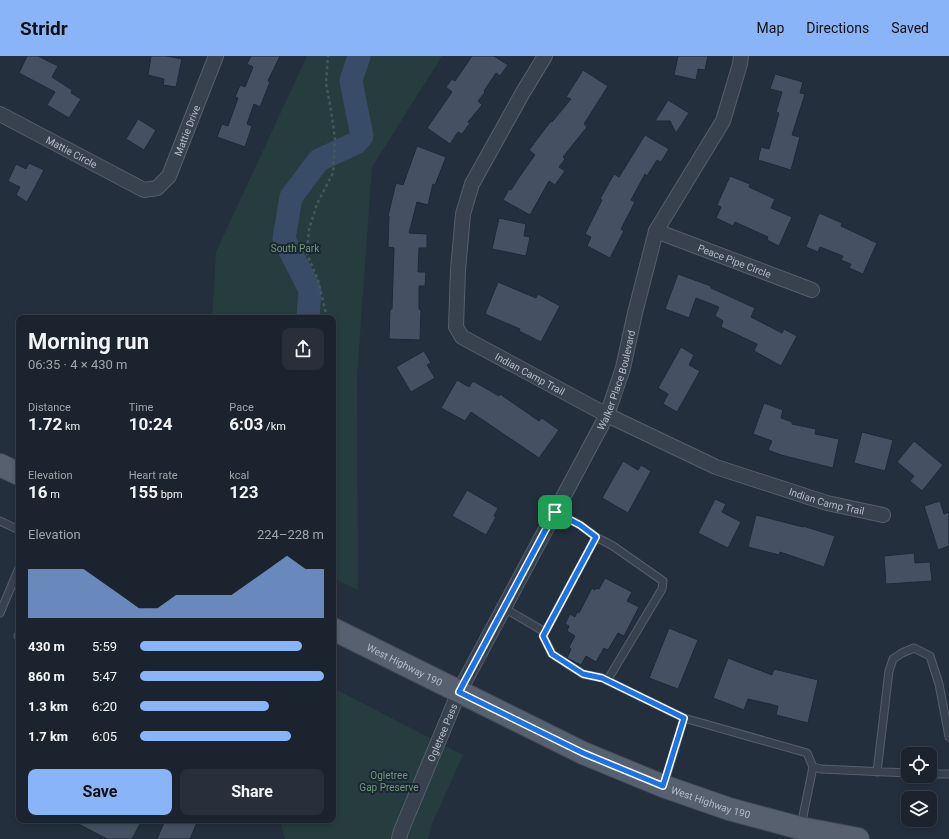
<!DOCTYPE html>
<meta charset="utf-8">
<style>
body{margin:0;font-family:Roboto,sans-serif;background:#282f3a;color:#f1f3f6;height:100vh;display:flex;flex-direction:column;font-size:15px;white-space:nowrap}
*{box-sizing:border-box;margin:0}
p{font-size:13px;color:#a0a4aa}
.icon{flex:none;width:22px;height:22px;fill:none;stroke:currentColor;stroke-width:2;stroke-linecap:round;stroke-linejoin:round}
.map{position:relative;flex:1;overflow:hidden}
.sheet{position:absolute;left:16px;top:259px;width:320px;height:508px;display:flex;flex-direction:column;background:#1b232e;border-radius:8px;box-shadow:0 2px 6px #0003,0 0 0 1px #39404a}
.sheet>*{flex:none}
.buttons{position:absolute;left:901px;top:691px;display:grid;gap:8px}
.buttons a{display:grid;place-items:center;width:36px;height:36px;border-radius:8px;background:#1b232e;box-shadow:0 2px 6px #0003,0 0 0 1px #39404a;font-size:20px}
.pin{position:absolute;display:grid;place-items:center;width:34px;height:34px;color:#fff;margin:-17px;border-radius:8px;box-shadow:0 2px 6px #0006}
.round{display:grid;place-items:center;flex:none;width:42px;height:42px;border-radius:8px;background:#282f3a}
.summary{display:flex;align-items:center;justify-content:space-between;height:68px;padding:0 12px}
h1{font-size:22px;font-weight:700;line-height:30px}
.stats{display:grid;grid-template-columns:repeat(3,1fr);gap:6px;height:68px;padding:4px 12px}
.stats div{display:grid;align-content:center}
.stats b{font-size:17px;font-weight:700}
.stats small{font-size:11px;font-weight:400}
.stats p{font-size:11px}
.chart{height:112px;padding:8px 12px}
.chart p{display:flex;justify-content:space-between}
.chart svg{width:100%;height:72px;margin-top:4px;fill:#8ab4f8;opacity:.7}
.button{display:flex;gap:8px;margin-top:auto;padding:8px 12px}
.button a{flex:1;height:46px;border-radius:8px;background:#8ab4f8;color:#111;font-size:16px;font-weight:700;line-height:46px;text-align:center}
.button a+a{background:#282f3a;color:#f1f3f6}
ul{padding:0 12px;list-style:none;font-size:13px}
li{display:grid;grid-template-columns:64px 48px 1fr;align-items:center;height:30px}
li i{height:10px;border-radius:5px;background:#8ab4f8}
header{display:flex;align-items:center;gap:24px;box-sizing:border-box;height:56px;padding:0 20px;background:#8ab4f8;color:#111}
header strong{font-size:19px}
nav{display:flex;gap:22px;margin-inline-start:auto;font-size:14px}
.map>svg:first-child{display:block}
.green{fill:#263c3f}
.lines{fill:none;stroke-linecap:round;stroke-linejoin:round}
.river{stroke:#394c67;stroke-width:23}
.building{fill:#455162;stroke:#1f2835}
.lane-casing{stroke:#565f6c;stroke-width:9}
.street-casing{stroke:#565f6c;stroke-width:16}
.primary-casing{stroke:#414a57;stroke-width:24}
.path{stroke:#44595c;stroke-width:2.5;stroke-dasharray:3 3;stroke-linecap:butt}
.lane{stroke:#38414e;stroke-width:7}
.street{stroke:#38414e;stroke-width:14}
.primary{stroke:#56606e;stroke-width:22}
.route-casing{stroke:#fff;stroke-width:8}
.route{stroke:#1a73e8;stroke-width:5}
.labels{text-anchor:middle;stroke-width:4;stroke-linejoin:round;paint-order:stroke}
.street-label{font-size:10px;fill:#b4bcc9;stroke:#1d2633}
.park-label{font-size:10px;fill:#6b9a76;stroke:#1d2633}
</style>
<header>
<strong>Stridr</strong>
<nav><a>Map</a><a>Directions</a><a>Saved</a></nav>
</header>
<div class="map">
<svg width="949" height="783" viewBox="0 0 949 783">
<rect width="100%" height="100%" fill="#242f3e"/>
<path class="green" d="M 307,0 L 442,0 L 372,111 L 357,321 L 358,534 L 333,522 L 333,262 L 212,262 L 216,196 Z
M 333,632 L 463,699 L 431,770 L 428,783 L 285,783 L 280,764 L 333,764 Z"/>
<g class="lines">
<path class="river" d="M 308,262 L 310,234 L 284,183 L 291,141 L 319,104 L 356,87 L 362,80 L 351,25 L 359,0"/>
</g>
<path class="building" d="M 27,0 L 38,0 L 58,10 L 52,21 L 72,34 L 71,37 L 81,43 L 69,62 L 47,49 L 55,36 L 19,17 Z
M 151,0 L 166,0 L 182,3 L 176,31 L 163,29 L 164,23 L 148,19 Z
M 251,0 L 280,0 L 268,25 L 270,26 L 260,51 L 254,48 L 247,68 L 252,70 L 245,91 L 217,81 L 222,68 L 228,70 L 238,42 L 235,41 L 240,29 L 245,31 L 253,11 L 247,8 Z
M 472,0 L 494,0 L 508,9 L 500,20 L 496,17 L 484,35 L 485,36 L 478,45 L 482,49 L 468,66 L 470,67 L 462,78 L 458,76 L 450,88 L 427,72 L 452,36 L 446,31 L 452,23 L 455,25 Z
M 678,0 L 708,0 L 705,14 L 698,13 L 696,24 L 674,19 Z
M 583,14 L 608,30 L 584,68 L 587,71 L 563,101 L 565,103 L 559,111 L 565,115 L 555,129 L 549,125 L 530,159 L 503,144 L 509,133 L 511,134 L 520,120 L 535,99 L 529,94 L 551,65 L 552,66 L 571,43 L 566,41 Z
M 775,18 L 803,26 L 800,37 L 805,38 L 792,79 L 800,81 L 791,114 L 758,104 L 761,91 L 769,93 L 779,57 L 776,56 L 782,36 L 770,33 Z
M 668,44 L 689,57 L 676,77 L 670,65 L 655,65 Z
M 138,63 L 156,74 L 144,94 L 126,83 Z
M 645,79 L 669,93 L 661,106 L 657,104 L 647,120 L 645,118 L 631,144 L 635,146 L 621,173 L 624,175 L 610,202 L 587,190 L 591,181 L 585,178 L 602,144 L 600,143 L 614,118 L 619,121 Z
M 417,90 L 446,101 L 435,129 L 433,128 L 428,149 L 417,146 L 409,177 L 427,178 L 427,192 L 419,192 L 418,216 L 426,216 L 425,230 L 419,230 L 419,253 L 421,254 L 420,284 L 389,283 L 390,253 L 392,253 L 394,192 L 388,191 L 389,160 L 388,160 L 396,127 L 403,129 Z
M 29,107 L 44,114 L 27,146 L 16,139 L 20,131 L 8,125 L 16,108 L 26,113 Z
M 730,120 L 750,128 L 749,131 L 775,143 L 771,152 L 792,161 L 779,190 L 767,184 L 768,181 L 735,166 L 733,170 L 716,162 L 721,151 L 717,149 Z
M 819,157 L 842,167 L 841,170 L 877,187 L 863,218 L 849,212 L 851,208 L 841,204 L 843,200 L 820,191 L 818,196 L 806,191 Z
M 499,162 L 526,168 L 524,180 L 530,181 L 526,200 L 492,193 Z
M 678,218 L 711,230 L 711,232 L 755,252 L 751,261 L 782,277 L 784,273 L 797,280 L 781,310 L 754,295 L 757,288 L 721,271 L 723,265 L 715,260 L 719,251 L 696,242 L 689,262 L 665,253 Z
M 498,226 L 536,242 L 538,238 L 560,250 L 541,286 L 519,275 L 520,273 L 485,258 Z
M 681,291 L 694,299 L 689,309 L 700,315 L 677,356 L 663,348 L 668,338 L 658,332 Z
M 424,295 L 431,307 L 427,309 L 435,322 L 411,336 L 396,311 Z
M 457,324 L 469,331 L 473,325 L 499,340 L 500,338 L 539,365 L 542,362 L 559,374 L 539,402 L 471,356 L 465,365 L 441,352 Z
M 764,347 L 783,354 L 781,362 L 792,366 L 792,368 L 816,373 L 815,378 L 839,383 L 833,412 L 781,399 L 768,394 L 772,385 L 753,378 Z
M 862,376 L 893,384 L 885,415 L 854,407 Z
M 914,385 L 943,409 L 922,435 L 910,425 L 914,420 L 897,406 Z
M 623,405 L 638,414 L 641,409 L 651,415 L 628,457 L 602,442 Z
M 467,434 L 498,452 L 494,460 L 496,461 L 486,479 L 452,460 Z
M 715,443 L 726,448 L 722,456 L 741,466 L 728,492 L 698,477 Z
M 940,445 L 944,458 L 949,456 L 949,490 L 938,494 L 924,450 Z
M 756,459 L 803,471 L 803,470 L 835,480 L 824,511 L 780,496 L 779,499 L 748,491 Z
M 914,497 L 915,507 L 930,506 L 932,525 L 886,528 L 884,500 Z
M 605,522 L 632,536 L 627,545 L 639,551 L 624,580 L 618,577 L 608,594 L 604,592 L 596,606 L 586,600 L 581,609 L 567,602 L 571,593 L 569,591 L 575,580 L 567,575 L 569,570 L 565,568 L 570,558 L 575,561 L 577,556 L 579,557 L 592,532 L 595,534 L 596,532 L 599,533 Z
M 669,572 L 698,584 L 678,633 L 649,622 Z
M 728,602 L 772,619 L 774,613 L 818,624 L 808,667 L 776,659 L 778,650 L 748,643 L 744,654 L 713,642 Z
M 71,764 L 142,764 L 132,783 L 107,783 Z
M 165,764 L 198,764 L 190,783 L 157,783 Z"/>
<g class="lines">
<defs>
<path id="lane" d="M 555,456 L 580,469 L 596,481
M 0,465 L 19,474
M 504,552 L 545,576
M 0,557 L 19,512
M 18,580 L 19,578
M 607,625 L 662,533 L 663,525 L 613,490 L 596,481 L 543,580 L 552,598 L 583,618 L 602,622 L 684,662
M 877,716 L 889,615 L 893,603 L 902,597 L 914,592 L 930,600 L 939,628 L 949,681
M 930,718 L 949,718
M 664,728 L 684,662 L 807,697 L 813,711
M 801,770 L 813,711 L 821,713 L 908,717"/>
<g id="street">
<path id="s1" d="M 545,0 L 522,38 L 472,128 L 463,158 L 458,214 L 456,271 L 462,281 L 607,359 L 716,411 L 827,447 L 883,459"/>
<path id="s2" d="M 0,58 L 144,134 L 157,132 L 169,120 L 216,0"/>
<path id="s3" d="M 656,175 L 812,234"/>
<path id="s4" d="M 399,783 L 401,775 L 459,636 L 607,359 L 623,312 L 635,257 L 656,175 L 723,65 L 740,8 L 741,0"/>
</g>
<g id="primary">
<path d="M 0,409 L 19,418"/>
<path id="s5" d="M 333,573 L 583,697 L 663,730 L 729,753 L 800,772 L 858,783"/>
</g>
</defs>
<use href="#lane" class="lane-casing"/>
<use href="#street" class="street-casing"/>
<use href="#primary" class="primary-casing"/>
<path class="path" d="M 326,262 L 325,253 L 318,224 L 307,198 L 309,173 L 317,148 L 333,117 L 335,83 L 331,54 L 326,27 L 328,0"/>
<use href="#lane" class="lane"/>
<use href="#street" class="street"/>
<use href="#primary" class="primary"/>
</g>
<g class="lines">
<defs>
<path id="route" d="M 555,456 L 580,469 L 596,481 L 543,580 L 552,598 L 583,618 L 602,622 L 684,662 L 663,730 L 583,697 L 459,636 Z"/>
</defs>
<use href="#route" class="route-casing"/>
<use href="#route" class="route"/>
</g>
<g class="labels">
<g class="street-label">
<text dy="4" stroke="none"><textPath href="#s2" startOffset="242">Mattie Drive</textPath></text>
<text dy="4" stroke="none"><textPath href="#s2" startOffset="81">Mattie Circle</textPath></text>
<text dy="4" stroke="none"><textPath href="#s3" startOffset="84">Peace Pipe Circle</textPath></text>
<text dy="4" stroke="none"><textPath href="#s1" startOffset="381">Indian Camp Trail</textPath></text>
<text dy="4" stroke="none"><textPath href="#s4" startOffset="509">Walker Place Boulevard</textPath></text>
<text dy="4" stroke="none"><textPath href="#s1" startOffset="705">Indian Camp Trail</textPath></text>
<text dy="4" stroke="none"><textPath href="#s5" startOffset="80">West Highway 190</textPath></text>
<text dy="4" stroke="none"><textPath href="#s4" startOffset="115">Ogletree Pass</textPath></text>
<text dy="4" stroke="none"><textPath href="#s5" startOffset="416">West Highway 190</textPath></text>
</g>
<g class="park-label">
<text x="295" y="196">South Park</text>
<text x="389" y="723">Ogletree<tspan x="389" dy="12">Gap Preserve</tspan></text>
</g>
</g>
</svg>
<div class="buttons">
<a><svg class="icon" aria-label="locate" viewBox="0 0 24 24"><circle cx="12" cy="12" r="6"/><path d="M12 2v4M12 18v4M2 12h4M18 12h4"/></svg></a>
<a><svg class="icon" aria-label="layers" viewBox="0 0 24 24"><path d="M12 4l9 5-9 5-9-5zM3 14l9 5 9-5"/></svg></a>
</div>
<div class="pin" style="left:555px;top:456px;background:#1e9e55"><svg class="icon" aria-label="arrive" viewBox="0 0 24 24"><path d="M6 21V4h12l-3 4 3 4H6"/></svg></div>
<section class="sheet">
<div class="summary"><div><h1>Morning run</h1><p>06:35 · 4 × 430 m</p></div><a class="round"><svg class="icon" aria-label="share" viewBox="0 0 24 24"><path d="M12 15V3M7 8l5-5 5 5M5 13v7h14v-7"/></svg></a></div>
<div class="stats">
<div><p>Distance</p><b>1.72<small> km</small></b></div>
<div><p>Time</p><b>10:24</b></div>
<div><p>Pace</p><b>6:03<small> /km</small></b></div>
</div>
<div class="stats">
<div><p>Elevation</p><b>16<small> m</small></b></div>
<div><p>Heart rate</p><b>155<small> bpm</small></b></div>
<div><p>kcal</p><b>123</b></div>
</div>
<div class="chart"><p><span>Elevation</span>224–228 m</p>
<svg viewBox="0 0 160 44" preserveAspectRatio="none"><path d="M0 44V14L10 14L20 14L30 14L40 22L50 30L60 38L70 38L80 30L90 30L100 30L110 30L120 22L130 14L140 6L150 14L160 14V44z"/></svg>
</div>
<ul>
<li><b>430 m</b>5:59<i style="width:88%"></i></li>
<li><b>860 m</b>5:47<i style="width:100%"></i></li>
<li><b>1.3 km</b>6:20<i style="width:70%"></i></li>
<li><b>1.7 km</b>6:05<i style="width:82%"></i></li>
</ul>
<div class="button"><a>Save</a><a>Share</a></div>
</section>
</div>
